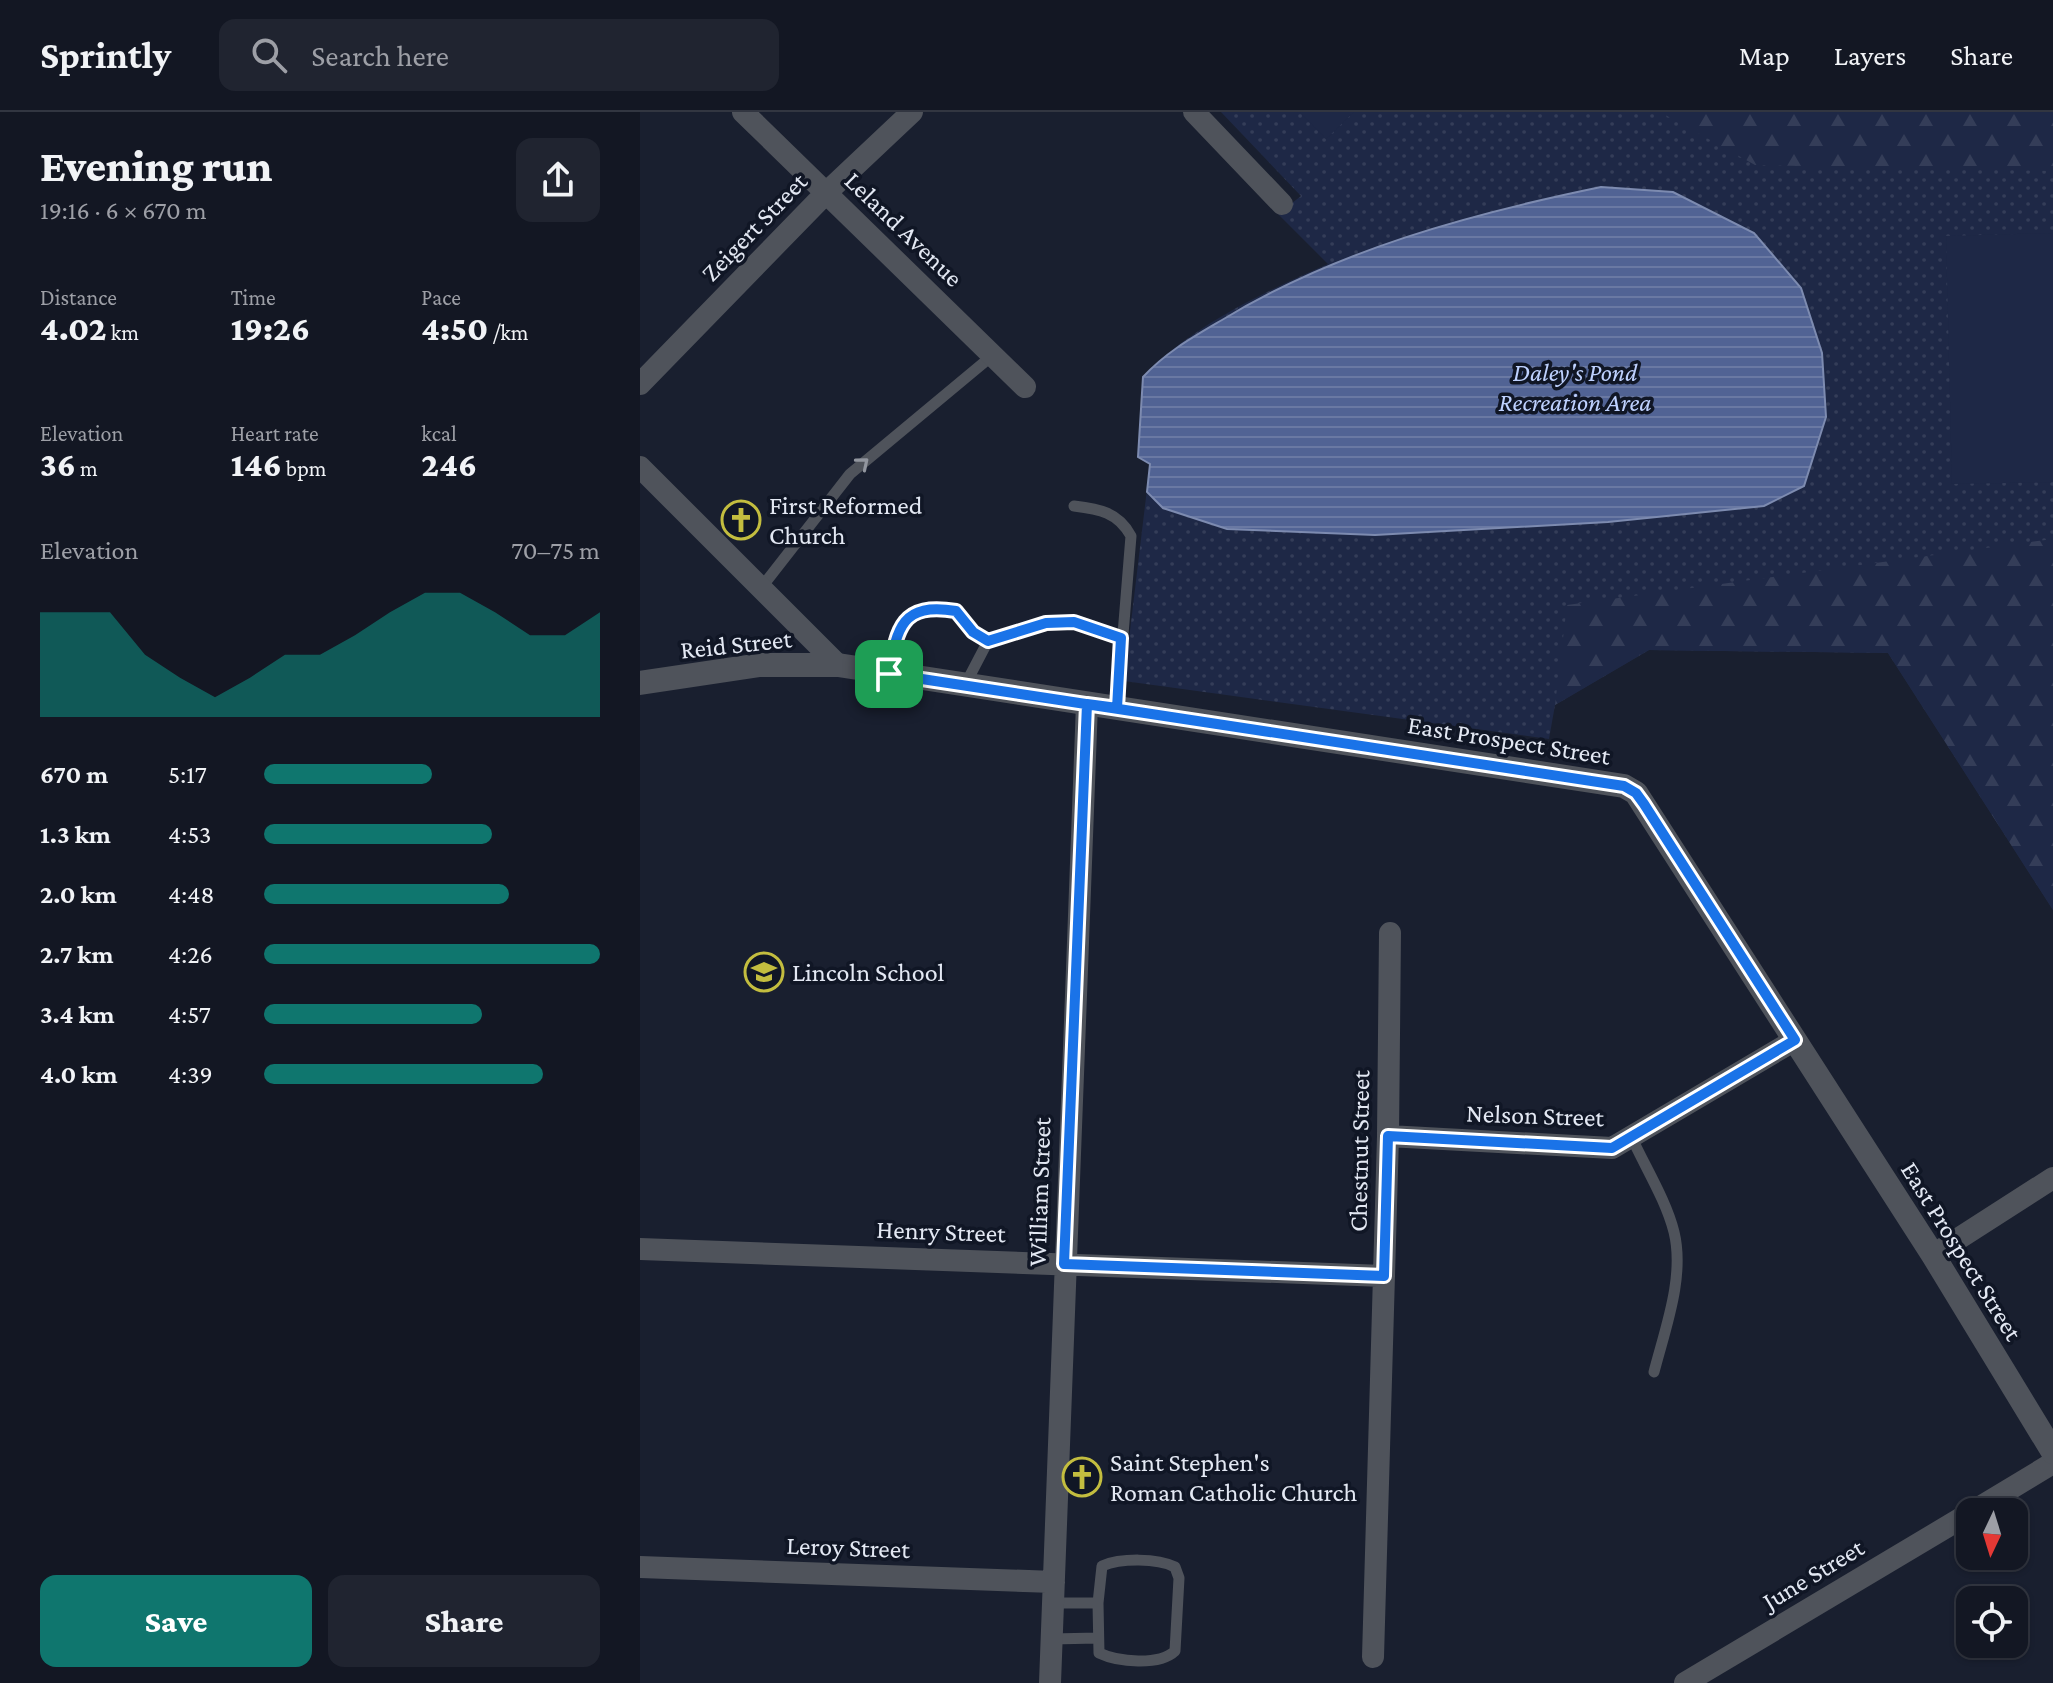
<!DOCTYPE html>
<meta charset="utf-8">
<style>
body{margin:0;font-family:"Crimson Pro",serif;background:#202430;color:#f1f3f6;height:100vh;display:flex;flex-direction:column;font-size:30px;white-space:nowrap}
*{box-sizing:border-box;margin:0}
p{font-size:26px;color:#9d9fa6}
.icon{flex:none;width:44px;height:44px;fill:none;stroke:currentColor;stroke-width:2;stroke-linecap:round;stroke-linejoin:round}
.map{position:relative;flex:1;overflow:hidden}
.panel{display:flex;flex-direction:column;background:#131723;width:640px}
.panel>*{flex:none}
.needle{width:52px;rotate:184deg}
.tools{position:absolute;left:1316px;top:1386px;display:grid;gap:16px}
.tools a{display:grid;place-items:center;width:72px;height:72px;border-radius:16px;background:#131723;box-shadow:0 2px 6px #0004,0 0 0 2px #323641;font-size:40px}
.pin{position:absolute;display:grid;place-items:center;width:68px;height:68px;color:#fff;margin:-34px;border-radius:16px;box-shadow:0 4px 12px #0006}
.round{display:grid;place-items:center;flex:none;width:84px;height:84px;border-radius:16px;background:#202430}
.overview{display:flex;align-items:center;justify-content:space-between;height:136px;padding:0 40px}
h1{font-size:44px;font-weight:800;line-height:60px}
.figures{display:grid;grid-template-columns:repeat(3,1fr);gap:12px;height:136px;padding:8px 40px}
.figures div{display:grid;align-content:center}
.figures b{font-size:34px;font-weight:800}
.figures small{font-size:22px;font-weight:400}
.figures p{font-size:22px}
.chart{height:224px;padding:16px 40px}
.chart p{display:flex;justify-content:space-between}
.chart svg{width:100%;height:144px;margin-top:8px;fill:#0f766e;opacity:.7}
.cta{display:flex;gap:16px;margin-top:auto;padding:16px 40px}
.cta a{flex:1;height:92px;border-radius:16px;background:#0f766e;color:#fff;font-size:32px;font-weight:800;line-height:92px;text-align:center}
.cta a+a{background:#202430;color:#f1f3f6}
ul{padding:0 40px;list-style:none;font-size:26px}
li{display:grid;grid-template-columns:128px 96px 1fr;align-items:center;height:60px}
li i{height:20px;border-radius:10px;background:#0f766e}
header{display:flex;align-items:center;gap:48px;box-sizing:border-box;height:112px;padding:0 40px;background:#131723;border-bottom:2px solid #323641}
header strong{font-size:38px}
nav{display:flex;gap:44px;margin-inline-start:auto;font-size:28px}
.search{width:560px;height:72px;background:#202430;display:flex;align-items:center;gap:20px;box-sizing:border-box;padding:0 28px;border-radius:16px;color:#9d9fa6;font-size:30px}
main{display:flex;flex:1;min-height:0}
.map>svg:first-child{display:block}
.grass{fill:url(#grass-dots)}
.forest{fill:url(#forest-firs)}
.pitch{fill:#1e2846}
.water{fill:url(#water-rules);stroke:#7d8bb0;stroke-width:2}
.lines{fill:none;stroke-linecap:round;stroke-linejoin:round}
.service{stroke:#4f535b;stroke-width:11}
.minor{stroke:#4f535b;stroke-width:22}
.tertiary{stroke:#4f535b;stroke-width:24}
.oneway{stroke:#92969f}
.route-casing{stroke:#fff;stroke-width:16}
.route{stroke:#1a73e8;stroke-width:10}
.labels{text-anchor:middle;stroke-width:7;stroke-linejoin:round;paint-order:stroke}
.street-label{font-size:26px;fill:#e3e8f3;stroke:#101625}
.park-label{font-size:26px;font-style:italic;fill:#bed1fe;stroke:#101625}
.poi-label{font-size:26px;fill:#e3e8f3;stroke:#101625;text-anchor:start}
</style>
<header>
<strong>Sprintly</strong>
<div class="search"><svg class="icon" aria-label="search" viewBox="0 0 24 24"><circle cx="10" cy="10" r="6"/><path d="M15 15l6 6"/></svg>Search here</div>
<nav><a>Map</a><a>Layers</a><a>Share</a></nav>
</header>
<main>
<section class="panel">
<div class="overview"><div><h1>Evening run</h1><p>19:16 · 6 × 670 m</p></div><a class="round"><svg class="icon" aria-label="share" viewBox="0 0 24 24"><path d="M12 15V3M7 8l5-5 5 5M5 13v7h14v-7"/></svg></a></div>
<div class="figures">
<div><p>Distance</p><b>4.02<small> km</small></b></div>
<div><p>Time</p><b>19:26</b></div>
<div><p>Pace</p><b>4:50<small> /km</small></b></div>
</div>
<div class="figures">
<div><p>Elevation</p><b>36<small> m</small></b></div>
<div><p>Heart rate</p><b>146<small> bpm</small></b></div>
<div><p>kcal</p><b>246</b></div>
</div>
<div class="chart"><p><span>Elevation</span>70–75 m</p>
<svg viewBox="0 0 160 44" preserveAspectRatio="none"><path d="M0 44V12L10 12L20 12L30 25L40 32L50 38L60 32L70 25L80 25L90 19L100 12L110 6L120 6L130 12L140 19L150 19L160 12V44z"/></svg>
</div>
<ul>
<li><b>670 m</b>5:17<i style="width:50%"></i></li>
<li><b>1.3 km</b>4:53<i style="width:68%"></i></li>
<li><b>2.0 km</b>4:48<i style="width:73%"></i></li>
<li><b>2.7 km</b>4:26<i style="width:100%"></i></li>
<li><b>3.4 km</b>4:57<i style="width:65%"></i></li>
<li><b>4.0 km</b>4:39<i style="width:83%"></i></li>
</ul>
<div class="cta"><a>Save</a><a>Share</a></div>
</section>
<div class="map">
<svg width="1413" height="1571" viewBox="0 0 1413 1571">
<defs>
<pattern id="grass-dots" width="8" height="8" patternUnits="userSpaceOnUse" patternTransform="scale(2)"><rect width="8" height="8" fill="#1e2846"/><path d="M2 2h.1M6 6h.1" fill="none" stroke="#343d58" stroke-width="1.8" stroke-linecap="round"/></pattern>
<pattern id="forest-firs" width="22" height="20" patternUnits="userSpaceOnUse" patternTransform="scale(2)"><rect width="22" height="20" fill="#1e2846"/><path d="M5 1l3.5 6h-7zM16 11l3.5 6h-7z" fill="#343d58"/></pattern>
<pattern id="water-rules" width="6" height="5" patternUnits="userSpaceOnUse" patternTransform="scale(2)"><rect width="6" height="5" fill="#516394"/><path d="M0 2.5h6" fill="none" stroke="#6a79a3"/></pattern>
</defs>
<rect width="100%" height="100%" fill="#191f2f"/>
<path class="grass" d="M 581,0 L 1413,0 L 1413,798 L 1248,541 L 1009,538 L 915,593 L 909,627 L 484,569 L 510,352 L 498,345 L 503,265 C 551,214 624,180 688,152 L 638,102 L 661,84 Z"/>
<path class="forest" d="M 1020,0 L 1413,0 L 1413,59 L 1115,53 Z
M 1413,427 L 1413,798 L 1248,541 L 1009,538 L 915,593 L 927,493 Z"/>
<path class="pitch" d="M 660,0 L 714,0 L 686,27 Z
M 1413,121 L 1413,370 L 1312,372 L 1306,124 Z"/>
<path class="water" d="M 961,75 L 1033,80 L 1114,121 L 1161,176 L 1182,241 L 1186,305 L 1164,374 L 1124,394 L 968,410 L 735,423 L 587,417 L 523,396 L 507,380 L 510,352 L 498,345 L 503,265 C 526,240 553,225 582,208 C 697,138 830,102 961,75 Z"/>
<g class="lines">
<path class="service" d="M 434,394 C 459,397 478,400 491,424 L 477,596
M 121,476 L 210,362 L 353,243
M 249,561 C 257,516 261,491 316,499 L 333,520 L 348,529 L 406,511 L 434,510 L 481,526
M 325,573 L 348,529
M 991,1024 C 1005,1055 1026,1088 1034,1120 C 1045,1165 1025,1217 1014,1260
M 412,1491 L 458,1491 L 462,1454 C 481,1446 517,1446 535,1455 L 539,1466 L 535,1539 C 519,1554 478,1550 459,1541 L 458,1491
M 412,1527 L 457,1526"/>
<path class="minor" d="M 103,0 L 385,275
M 554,0 L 642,92
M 0,272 L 186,81 L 272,0
M 0,355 L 198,553
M 748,1024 L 972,1036 L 1155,928
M 0,1137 L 744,1164
M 1293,1143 L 1413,1066
M 1332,1400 L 1413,1351
M 0,1455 L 414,1470
M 733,1545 L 748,1024 L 750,821
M 410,1571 L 447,592
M 1045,1571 L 1330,1401"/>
<path class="tertiary" d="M 0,571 L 120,553 L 198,553 L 984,674 L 996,681 L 1293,1143 L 1413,1340"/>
</g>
<defs><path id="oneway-chevron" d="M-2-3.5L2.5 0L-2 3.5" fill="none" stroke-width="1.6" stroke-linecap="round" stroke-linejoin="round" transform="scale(2)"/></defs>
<use class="oneway" href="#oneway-chevron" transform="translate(223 351) rotate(-40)"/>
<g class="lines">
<defs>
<path id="route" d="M 249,562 C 494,599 739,636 984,674 L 996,681 L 1004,692 L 1155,928 L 972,1036 L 748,1024 L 744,1164 L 424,1152 L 447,592 L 477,596 L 481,526 L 434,510 L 406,511 L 348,529 L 333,520 L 316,499 C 261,490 257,516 249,562"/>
</defs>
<use href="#route" class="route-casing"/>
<use href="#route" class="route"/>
</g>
<defs>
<symbol id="church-ring" viewBox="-11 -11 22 22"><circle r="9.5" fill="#101625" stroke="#c3bd3f" stroke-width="1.5"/><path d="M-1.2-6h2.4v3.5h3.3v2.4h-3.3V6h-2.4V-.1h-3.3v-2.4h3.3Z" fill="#c3bd3f"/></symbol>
<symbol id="school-ring" viewBox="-11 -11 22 22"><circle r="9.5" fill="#101625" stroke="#c3bd3f" stroke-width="1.5"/><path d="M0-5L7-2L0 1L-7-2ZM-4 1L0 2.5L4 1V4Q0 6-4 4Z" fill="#c3bd3f"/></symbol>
</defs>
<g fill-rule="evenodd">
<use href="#church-ring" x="79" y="386" width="44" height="44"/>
<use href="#school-ring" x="102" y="838" width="44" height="44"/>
<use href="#church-ring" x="420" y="1343" width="44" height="44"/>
</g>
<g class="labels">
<g class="street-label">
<text transform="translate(114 115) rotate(-46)" y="9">Zeigert Street</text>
<text transform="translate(264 117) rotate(44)" y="9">Leland Avenue</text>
<text transform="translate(96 532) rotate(-6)" y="9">Reid Street</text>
<text transform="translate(869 628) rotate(9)" y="9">East Prospect Street</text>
<text transform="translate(895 1003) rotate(2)" y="9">Nelson Street</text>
<text transform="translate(719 1039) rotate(-89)" y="9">Chestnut Street</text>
<text transform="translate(399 1080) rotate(-88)" y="9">William Street</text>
<text transform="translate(301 1119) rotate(2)" y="9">Henry Street</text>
<text transform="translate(1322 1139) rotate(58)" y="9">East Prospect Street</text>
<text transform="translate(208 1435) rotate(2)" y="9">Leroy Street</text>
<text transform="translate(1173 1462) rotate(-31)" y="9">June Street</text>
</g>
<g class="park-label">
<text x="935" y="269">Daley's Pond<tspan x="935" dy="30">Recreation Area</tspan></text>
</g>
<g class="poi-label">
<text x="129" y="402">First Reformed<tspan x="129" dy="30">Church</tspan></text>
<text x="152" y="869">Lincoln School</text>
<text x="470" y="1359">Saint Stephen's<tspan x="470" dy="30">Roman Catholic Church</tspan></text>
</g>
</g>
</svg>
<div class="tools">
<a><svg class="needle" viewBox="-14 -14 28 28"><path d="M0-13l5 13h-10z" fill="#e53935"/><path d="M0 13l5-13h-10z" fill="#9d9fa6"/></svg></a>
<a><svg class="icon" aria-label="locate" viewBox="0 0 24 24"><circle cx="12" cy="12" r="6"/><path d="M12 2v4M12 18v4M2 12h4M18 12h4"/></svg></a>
</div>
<div class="pin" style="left:249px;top:562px;background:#1e9e55"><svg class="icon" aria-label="arrive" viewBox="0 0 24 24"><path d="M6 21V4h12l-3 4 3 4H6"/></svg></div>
</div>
</main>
